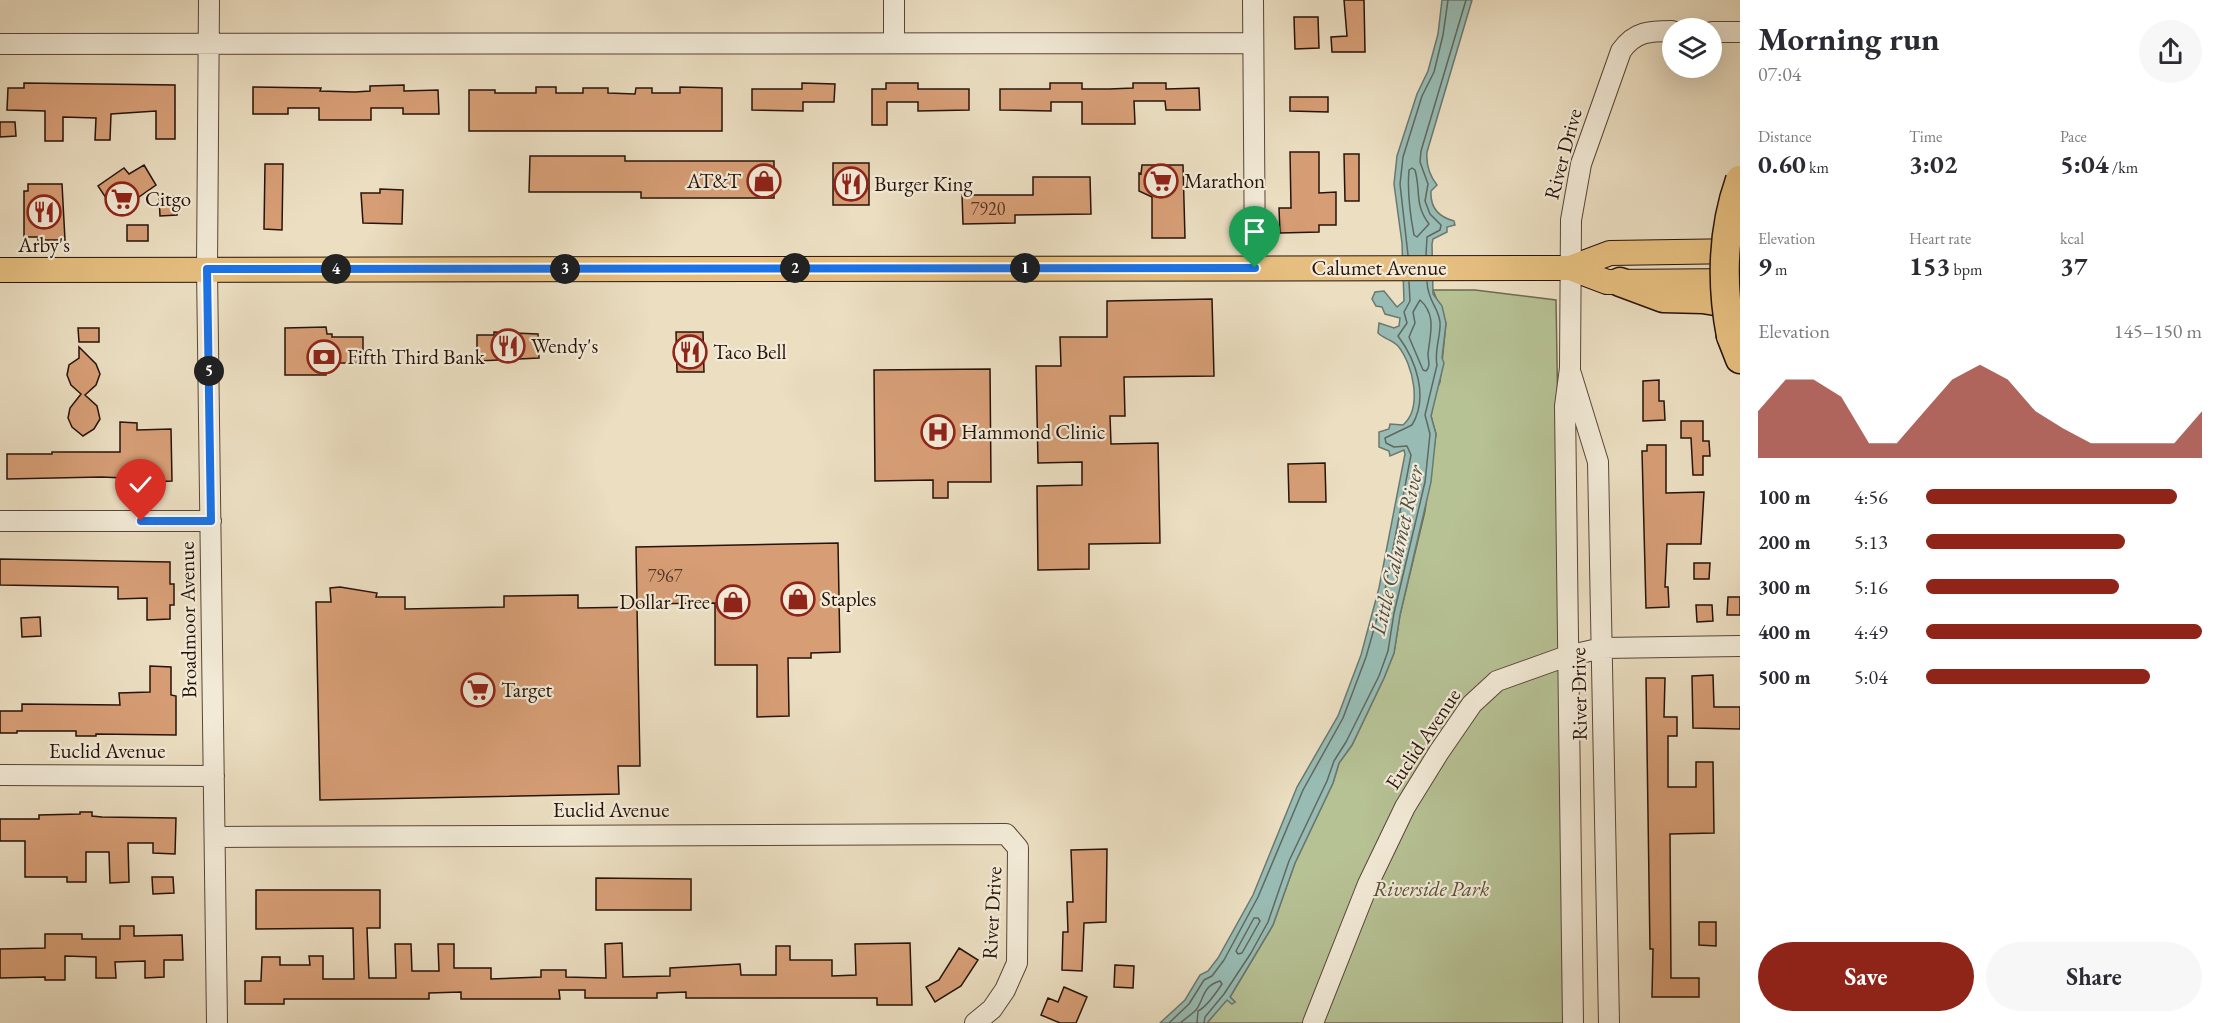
<!DOCTYPE html>
<meta charset="utf-8">
<style>
body{margin:0;font-family:"EB Garamond",serif;background:#f7f7f7;color:#2b2b33;height:100vh;display:flex;flex-direction:column;font-size:22px;white-space:nowrap}
*{box-sizing:border-box;margin:0}
p{font-size:20px;color:#7c7c81}
.icon{flex:none;width:33px;height:33px;fill:none;stroke:currentColor;stroke-width:2;stroke-linecap:round;stroke-linejoin:round}
.map{position:relative;flex:1;overflow:hidden}
.sheet{display:flex;flex-direction:column;background:#fff;width:480px}
.sheet>*{flex:none}
.fabs{position:absolute;left:1662px;top:18px;display:grid;gap:12px}
.fabs a{display:grid;place-items:center;width:60px;height:60px;border-radius:50%;background:#fff;box-shadow:0 6px 24px #0002;font-size:30px}
.pin{position:absolute;display:grid;place-items:center;width:51px;height:51px;color:#fff;margin:-62px -26px;border-radius:50% 50% 50% 0;rotate:-45deg;box-shadow:0 0 6px #0007}
.pin .icon{rotate:45deg}
.km{position:absolute;width:30px;height:30px;margin:-15px;border-radius:50%;background:#222;color:#fff;font-size:16px;line-height:30px;text-align:center}
.round{display:grid;place-items:center;flex:none;width:63px;height:63px;border-radius:32px;background:#f7f7f7}
.overview{display:flex;align-items:center;justify-content:space-between;height:102px;padding:0 18px}
h1{font-size:33px;font-weight:700;line-height:45px}
.stats{display:grid;grid-template-columns:repeat(3,1fr);gap:9px;height:102px;padding:6px 18px}
.stats div{display:grid;align-content:center}
.stats b{font-size:26px;font-weight:700}
.stats small{font-size:16px;font-weight:400}
.stats p{font-size:16px}
.chart{height:168px;padding:12px 18px}
.chart p{display:flex;justify-content:space-between}
.chart svg{width:100%;height:108px;margin-top:6px;fill:#8f2418;opacity:.7}
.cta{display:flex;gap:12px;margin-top:auto;padding:12px 18px}
.cta a{flex:1;height:69px;border-radius:36px;background:#8f2418;color:#fff;font-size:24px;font-weight:700;line-height:69px;text-align:center}
.cta a+a{background:#f7f7f7;color:#2b2b33}
ul{padding:0 18px;list-style:none;font-size:20px}
li{display:grid;grid-template-columns:96px 72px 1fr;align-items:center;height:45px}
li i{height:15px;border-radius:8px;background:#8f2418}
main{display:flex;flex:1;min-height:0}
.map>svg:first-child{display:block}
.green{fill:#b6c194;stroke:#6e6a4f;stroke-width:1.5}
.water{fill:#98bcb4;stroke:#6b7870;stroke-width:1.5}
.lines{fill:none;stroke-linecap:round;stroke-linejoin:round}
.shore{stroke:#60685f;stroke-width:1.5}
.building{fill:#d79e76;stroke:#27130a;stroke-width:1.5}
.minor-casing{stroke:#584638;stroke-width:22}
.major-casing{stroke:#27130a;stroke-width:26}
.highway-casing{stroke:#27130a;stroke-width:31}
.minor{stroke:#f2ead7;stroke-width:20}
.major{stroke:#e6bf80;stroke-width:24}
.highway{stroke:#e6bf80;stroke-width:28}
.highway-bridge-casing{stroke:#27130a;stroke-width:31;stroke-linecap:butt}
.highway-bridge{stroke:#e6bf80;stroke-width:28}
.route-casing{stroke:#fff;stroke-width:12}
.route{stroke:#1a73e8;stroke-width:8}
.labels{text-anchor:middle;stroke-width:4.5;stroke-linejoin:round;paint-order:stroke}
.number-label{font-size:18px;fill:#533625}
.street-label{font-size:21px;fill:#27130a;stroke:#f2ead7}
.poi-label{font-size:21px;fill:#27130a;stroke:#f2ead7;text-anchor:start}
.park-label{font-size:21px;font-style:italic;fill:#59503a;stroke:#f2ead7}
.water-label{font-size:22px;font-style:italic;fill:#4f4e46;stroke:#f2ead7}
</style>
<main>
<div class="map">
<svg width="1740" height="1023" viewBox="0 0 1740 1023">
<rect width="100%" height="100%" fill="#ebdec1"/>
<filter id="stains"><feTurbulence type="fractalNoise" baseFrequency=".00333" numOctaves="4"/><feColorMatrix values="0 0 0 0 .2 0 0 0 0 .09 0 0 0 0 .02 0 0 0 .5 -.17"/></filter>
<radialGradient id="worn" r=".72"><stop offset=".6" stop-color="#630" stop-opacity="0"/><stop offset="1" stop-color="#630" stop-opacity=".3"/></radialGradient>
<path class="green" d="M 1433,290 L 1475,290 L 1556,300 L 1568,1023 L 1207,1023 L 1227,999 L 1234,1001 L 1230,997 L 1273,925 L 1295,863 L 1333,783 L 1339,763 L 1352,745 L 1384,678 L 1394,653 L 1400,615 L 1425,511 L 1436,434 L 1431,416 L 1435,393 L 1440,382 L 1446,323 Z"/>
<path class="water" d="M 1442,0 L 1472,0 L 1427,152 C 1426,164 1429,175 1437,185 L 1431,191 C 1430,207 1439,217 1454,221 L 1455,225 L 1447,227 L 1447,232 L 1433,239 L 1432,244 L 1433,294 L 1442,306 L 1446,323 L 1442,358 L 1444,363 L 1431,416 L 1436,434 L 1431,482 L 1400,615 L 1394,653 L 1384,678 L 1352,745 L 1339,763 L 1333,783 L 1295,863 L 1273,925 L 1230,997 L 1235,1002 L 1232,1004 L 1227,1000 L 1207,1023 L 1160,1023 L 1185,1000 L 1200,975 L 1208,971 L 1218,958 L 1253,895 L 1297,787 L 1338,716 L 1361,655 L 1379,588 L 1405,454 L 1404,450 L 1390,456 L 1389,451 L 1379,447 L 1379,432 L 1389,429 L 1390,424 L 1403,425 C 1423,408 1413,364 1398,346 C 1393,340 1384,339 1378,333 L 1379,323 L 1394,328 L 1399,326 L 1400,318 L 1385,314 L 1382,307 L 1376,306 L 1372,299 L 1375,292 L 1384,291 L 1397,307 L 1404,301 L 1402,243 L 1394,184 L 1397,156 L 1417,94 L 1428,71 L 1438,34 Z"/>
<g class="lines">
<path class="shore" d="M 1412,168 L 1415,170 C 1421,191 1414,204 1429,224 L 1417,237 L 1414,235 C 1410,214 1407,192 1409,170 Z
M 1408,255 L 1400,184 L 1403,157 L 1422,96 L 1434,72 L 1443,35 L 1448,0
M 1426,255 L 1427,237 L 1440,230 L 1441,225 L 1430,214 L 1425,201 L 1428,184 L 1420,162 L 1421,151 L 1466,0
M 1420,300 C 1437,315 1430,334 1428,354 C 1428,361 1431,366 1426,371 L 1423,370 L 1409,337 L 1415,323 L 1413,312 Z
M 1254,918 L 1258,918 L 1260,921 L 1242,953 L 1238,954 L 1236,951 Z
M 1169,1023 L 1189,1004 L 1204,980 L 1212,976 L 1224,960 L 1258,897 L 1303,790 L 1343,718 L 1366,657 L 1385,590 L 1411,455 L 1407,446 L 1394,447 L 1386,443 L 1385,438 L 1412,425 C 1429,397 1416,360 1398,336 L 1407,323 L 1404,312 L 1410,301 L 1409,282
M 1180,1023 C 1185,1019 1192,1014 1196,1010 C 1204,1000 1202,986 1220,981 L 1222,984 C 1216,993 1207,1007 1198,1011 L 1197,1023
M 1204,1023 L 1205,1017 L 1224,994 L 1251,953 L 1268,922 L 1289,861 L 1327,781 L 1334,761 L 1346,742 L 1379,676 L 1388,651 L 1394,613 L 1425,482 L 1430,434 L 1425,415 L 1437,365 C 1434,350 1441,336 1440,322 C 1438,306 1428,302 1427,282"/>
</g>
<path class="building" d="M 1344,0 L 1364,0 L 1365,52 L 1332,52 L 1331,37 L 1347,36 Z
M 1294,17 L 1318,17 L 1319,48 L 1295,49 Z
M 24,83 L 175,85 L 175,139 L 156,139 L 156,111 L 111,114 L 110,140 L 95,140 L 96,118 L 63,117 L 63,141 L 45,141 L 45,111 L 7,110 L 8,88 L 24,88 Z
M 802,83 L 835,84 L 834,102 L 803,102 L 803,111 L 752,110 L 752,89 L 802,89 Z
M 886,83 L 918,83 L 918,89 L 969,89 L 969,110 L 918,111 L 918,102 L 887,102 L 887,125 L 872,125 L 872,89 L 886,89 Z
M 1050,83 L 1082,83 L 1082,89 L 1109,89 L 1133,88 L 1133,83 L 1166,83 L 1166,89 L 1199,88 L 1200,110 L 1166,110 L 1165,101 L 1134,101 L 1135,124 L 1082,124 L 1082,102 L 1051,102 L 1051,111 L 1000,110 L 1000,89 L 1050,89 Z
M 404,85 L 404,91 L 438,90 L 439,114 L 403,114 L 403,108 L 371,108 L 371,120 L 319,120 L 319,108 L 288,108 L 288,114 L 253,114 L 253,87 L 321,88 L 320,91 L 355,92 L 370,91 L 370,86 Z
M 536,87 L 556,87 L 556,93 L 583,93 L 583,88 L 608,88 L 608,93 L 635,94 L 636,88 L 652,88 L 652,93 L 680,93 L 680,87 L 722,88 L 722,131 L 469,131 L 469,90 L 495,90 L 495,93 L 536,93 Z
M 1290,97 L 1328,97 L 1328,112 L 1290,111 Z
M 0,122 L 15,122 L 16,136 L 0,137 Z
M 1290,152 L 1319,152 L 1319,193 L 1336,192 L 1336,225 L 1319,225 L 1319,232 L 1280,233 L 1279,208 L 1291,208 Z
M 1344,154 L 1359,154 L 1359,201 L 1345,201 Z
M 530,156 L 625,156 L 625,161 L 774,161 L 774,198 L 641,198 L 641,192 L 529,192 Z
M 833,163 L 869,163 L 869,205 L 833,205 Z
M 265,164 L 283,164 L 282,230 L 264,229 Z
M 144,165 L 156,185 L 116,213 L 98,186 L 124,168 L 129,174 Z
M 1142,165 L 1183,165 L 1185,238 L 1152,238 L 1152,197 L 1139,191 L 1139,173 L 1141,174 Z
M 1033,177 L 1090,177 L 1091,214 L 1015,215 L 1015,223 L 963,224 L 962,195 L 1033,195 Z
M 28,184 L 62,184 L 65,240 L 38,240 L 38,237 L 24,237 L 24,191 L 28,191 Z
M 380,189 L 403,190 L 402,224 L 363,223 L 361,193 L 380,193 Z
M 159,196 L 177,196 L 177,215 L 160,216 Z
M 127,225 L 148,225 L 148,241 L 127,241 Z
M 1212,299 L 1214,376 L 1124,377 L 1125,416 L 1110,416 L 1111,444 L 1158,443 L 1160,543 L 1089,544 L 1089,569 L 1038,570 L 1037,486 L 1082,485 L 1082,462 L 1038,463 L 1036,366 L 1061,366 L 1060,337 L 1107,337 L 1107,301 Z
M 326,327 L 327,334 L 332,334 L 332,337 L 363,337 L 363,363 L 332,363 L 332,366 L 326,366 L 326,375 L 285,375 L 285,328 Z
M 78,328 L 99,328 L 99,342 L 79,342 Z
M 494,332 L 538,334 L 539,358 L 477,361 L 477,335 L 494,335 Z
M 676,332 L 703,332 L 704,372 L 677,372 Z
M 79,347 L 96,364 L 100,374 L 96,385 L 85,395 L 97,406 L 100,419 L 94,429 L 83,436 L 72,427 L 68,418 L 70,408 L 81,394 L 71,385 L 67,375 L 69,365 L 79,358 Z
M 990,369 L 991,482 L 948,482 L 948,498 L 933,498 L 933,480 L 875,481 L 874,370 Z
M 1659,380 L 1659,401 L 1664,401 L 1665,420 L 1643,421 L 1643,381 Z
M 1681,421 L 1703,421 L 1703,441 L 1709,441 L 1710,456 L 1703,456 L 1703,475 L 1693,475 L 1691,438 L 1681,438 Z
M 120,422 L 137,423 L 137,430 L 171,429 L 172,481 L 149,482 L 149,479 L 101,477 L 7,479 L 7,454 L 52,454 L 52,452 L 120,452 Z
M 1647,445 L 1666,445 L 1666,493 L 1704,492 L 1701,544 L 1667,544 L 1665,587 L 1668,587 L 1669,607 L 1646,608 L 1642,451 L 1647,451 Z
M 1325,463 L 1326,502 L 1289,502 L 1288,464 Z
M 838,543 L 840,652 L 811,653 L 811,658 L 788,658 L 789,716 L 757,717 L 757,665 L 715,665 L 715,603 L 637,604 L 636,547 Z
M 0,559 L 170,562 L 170,584 L 174,584 L 174,605 L 170,605 L 170,619 L 147,620 L 147,598 L 118,599 L 118,587 L 0,585 Z
M 1694,563 L 1710,563 L 1709,579 L 1694,579 Z
M 340,587 L 377,593 L 376,597 L 405,597 L 405,609 L 504,607 L 504,596 L 578,595 L 578,608 L 637,607 L 640,766 L 618,766 L 619,794 L 320,800 L 316,602 L 331,602 L 330,588 Z
M 1728,597 L 1740,597 L 1740,615 L 1727,615 Z
M 1696,605 L 1712,605 L 1713,621 L 1697,622 Z
M 40,617 L 41,636 L 22,637 L 21,618 Z
M 150,666 L 171,667 L 171,695 L 176,696 L 176,735 L 96,734 L 96,736 L 76,736 L 76,731 L 17,731 L 17,733 L 0,733 L 0,711 L 22,711 L 22,704 L 120,705 L 119,693 L 150,692 Z
M 1713,675 L 1714,707 L 1740,707 L 1740,729 L 1693,728 L 1692,676 Z
M 1646,678 L 1665,678 L 1664,717 L 1677,717 L 1677,736 L 1668,736 L 1668,787 L 1696,787 L 1696,762 L 1713,762 L 1714,833 L 1670,834 L 1671,978 L 1699,978 L 1699,997 L 1652,997 L 1653,949 L 1650,949 Z
M 80,812 L 92,812 L 92,816 L 102,817 L 176,818 L 175,854 L 153,853 L 153,843 L 128,843 L 129,882 L 110,883 L 109,852 L 86,852 L 86,882 L 67,882 L 67,877 L 25,877 L 25,841 L 0,841 L 0,819 L 39,819 L 39,815 L 80,814 Z
M 1107,849 L 1106,922 L 1084,923 L 1082,971 L 1062,970 L 1063,932 L 1068,932 L 1067,902 L 1073,902 L 1071,850 Z
M 152,877 L 173,877 L 174,893 L 153,894 Z
M 596,878 L 691,879 L 691,910 L 596,910 Z
M 256,890 L 380,890 L 380,928 L 367,928 L 369,978 L 396,978 L 395,944 L 411,944 L 412,971 L 439,971 L 438,944 L 454,944 L 454,968 L 491,968 L 491,979 L 541,977 L 541,970 L 566,970 L 566,977 L 606,978 L 605,944 L 622,943 L 623,977 L 670,976 L 670,968 L 740,964 L 741,975 L 776,975 L 776,946 L 790,946 L 790,960 L 832,960 L 832,976 L 856,975 L 855,944 L 910,943 L 912,1005 L 877,1005 L 877,998 L 686,998 L 686,992 L 657,993 L 657,998 L 585,998 L 585,990 L 559,990 L 560,999 L 461,999 L 461,992 L 429,993 L 429,999 L 284,999 L 284,1004 L 245,1004 L 245,981 L 261,981 L 262,957 L 280,957 L 280,965 L 310,965 L 309,956 L 323,956 L 323,979 L 354,979 L 353,928 L 256,929 Z
M 1699,922 L 1716,922 L 1716,946 L 1699,945 Z
M 120,926 L 134,926 L 134,936 L 182,935 L 183,960 L 164,960 L 164,977 L 145,978 L 145,961 L 115,962 L 116,978 L 96,978 L 96,957 L 65,956 L 65,980 L 45,980 L 45,977 L 0,978 L 0,949 L 45,948 L 45,934 L 82,934 L 82,939 L 120,939 Z
M 959,948 L 978,960 L 961,986 L 935,1002 L 926,987 L 939,980 Z
M 1115,965 L 1134,966 L 1133,988 L 1114,987 Z
M 1064,987 L 1087,997 L 1076,1023 L 1060,1023 L 1041,1015 L 1048,998 L 1058,1002 Z"/>
<g class="lines">
<defs>
<path id="minor" d="M 209,0 L 207,269 L 217,1023
M 1253,0 L 1255,268
M 1712,32 L 1740,32
M 894,43 L 894,0
M 0,44 L 1253,43
M 1571,374 L 1598,462 L 1609,1023
M 0,521 L 211,521
M 0,775 L 214,776
M 215,837 L 1006,834 L 1018,848 L 1017,963 L 1005,990 L 992,1009 L 975,1023
M 1313,1023 L 1368,884 L 1405,807 L 1439,752 L 1472,704 L 1497,681 L 1567,656 L 1602,648 L 1740,646
M 1573,1023 L 1565,406 L 1570,368 L 1571,220 L 1581,164 L 1621,51 C 1635,31 1650,31 1672,31"/>
<path id="major" d="M 1570,268 L 1607,282 L 1740,281
M 0,270 L 1570,268 L 1610,253 L 1740,251"/>
<path id="highway" d="M 1620,282 L 1663,298 L 1703,299 L 1740,305
M 1731,336 L 1740,359"/>
</defs>
<use href="#minor" class="minor-casing"/>
<use href="#major" class="major-casing"/>
<use href="#highway" class="highway-casing"/>
<use href="#minor" class="minor"/>
<use href="#major" class="major"/>
<use href="#highway" class="highway"/>
<defs>
<path id="highway-bridge" d="M 1731,336 C 1721,283 1722,231 1740,180"/>
</defs>
<use href="#highway-bridge" class="highway-bridge-casing"/>
<use href="#highway-bridge" class="highway-bridge"/>
</g>
<g class="lines">
<defs>
<path id="route" d="M 141,521 L 211,521 L 207,269 L 1255,268"/>
</defs>
<use href="#route" class="route-casing"/>
<use href="#route" class="route"/>
</g>
<defs>
<symbol id="shop-ring" viewBox="-11 -11 22 22"><circle r="9.5" fill="#f2ead7" stroke="#8f2418" stroke-width="1.5"/><path d="M-5-2.5h2.3a2.7 3.5 0 0 1 5.4 0H5L5.5 6h-11ZM-1.5-2.5h3a1.5 2.3 0 0 0-3 0Z" fill="#8f2418"/></symbol>
<symbol id="supermarket-ring" viewBox="-11 -11 22 22"><circle r="9.5" fill="#f2ead7" stroke="#8f2418" stroke-width="1.5"/><path d="M-6-5.5h2.5l.6 2H6L4.5 2H-2.5L-4.4-4H-6ZM-1.5 3.2a1.3 1.3 0 1 0 .1 0ZM3 3.2a1.3 1.3 0 1 0 .1 0Z" fill="#8f2418"/></symbol>
<symbol id="restaurant-ring" viewBox="-11 -11 22 22"><circle r="9.5" fill="#f2ead7" stroke="#8f2418" stroke-width="1.5"/><path d="M-5-6h1v4h1v-4h1v4h1v-4h1v5L-1.5 .5V6h-2V.5L-5-1ZM5-6V6H3V1.5H1.5Q1.5-4 5-6Z" fill="#8f2418"/></symbol>
<symbol id="bank-ring" viewBox="-11 -11 22 22"><circle r="9.5" fill="#f2ead7" stroke="#8f2418" stroke-width="1.5"/><path d="M-6-4H6V4H-6ZM0-2.3a2.3 2.3 0 1 0 0 4.6a2.3 2.3 0 1 0 0-4.6Z" fill="#8f2418"/></symbol>
<symbol id="hospital-ring" viewBox="-11 -11 22 22"><circle r="9.5" fill="#f2ead7" stroke="#8f2418" stroke-width="1.5"/><path d="M-5-5h3v3.5h4V-5h3V5h-3V1.5h-4V5h-3Z" fill="#8f2418"/></symbol>
</defs>
<g fill-rule="evenodd">
<use href="#shop-ring" x="745" y="162" width="38" height="38"/>
<use href="#supermarket-ring" x="1142" y="162" width="38" height="38"/>
<use href="#restaurant-ring" x="832" y="165" width="38" height="38"/>
<use href="#supermarket-ring" x="103" y="180" width="38" height="38"/>
<use href="#restaurant-ring" x="25" y="193" width="38" height="38"/>
<use href="#restaurant-ring" x="489" y="327" width="38" height="38"/>
<use href="#restaurant-ring" x="671" y="333" width="38" height="38"/>
<use href="#bank-ring" x="305" y="338" width="38" height="38"/>
<use href="#hospital-ring" x="919" y="413" width="38" height="38"/>
<use href="#shop-ring" x="779" y="580" width="38" height="38"/>
<use href="#shop-ring" x="714" y="583" width="38" height="38"/>
<use href="#supermarket-ring" x="459" y="671" width="38" height="38"/>
</g>
<g class="labels">
<g class="number-label">
<text x="988" y="215">7920</text>
<text x="665" y="582">7967</text>
</g>
<g class="street-label">
<text transform="translate(1563 154) rotate(-75)" y="7">River Drive</text>
<text x="1379" y="275">Calumet Avenue</text>
<text transform="translate(188 620) rotate(-91)" y="7">Broadmoor Avenue</text>
<text transform="translate(1579 694) rotate(-91)" y="7">River Drive</text>
<text transform="translate(1423 739) rotate(-56)" y="7">Euclid Avenue</text>
<text x="107" y="758">Euclid Avenue</text>
<text x="611" y="817">Euclid Avenue</text>
<text transform="translate(992 913) rotate(-87)" y="7">River Drive</text>
</g>
<g class="poi-label">
<text x="741" y="188" text-anchor="end">AT&amp;T</text>
<text x="1184" y="188">Marathon</text>
<text x="874" y="191">Burger King</text>
<text x="145" y="206">Citgo</text>
<text x="44" y="252" text-anchor="middle">Arby's</text>
<text x="531" y="353">Wendy's</text>
<text x="713" y="359">Taco Bell</text>
<text x="347" y="364">Fifth Third Bank</text>
<text x="961" y="439">Hammond Clinic</text>
<text x="821" y="606">Staples</text>
<text x="710" y="609" text-anchor="end">Dollar Tree</text>
<text x="501" y="697">Target</text>
</g>
<g class="park-label">
<text x="1431" y="896">Riverside Park</text>
</g>
<g class="water-label">
<text transform="translate(1396 550) rotate(-77)" y="8">Little Calumet River</text>
</g>
</g>
<rect width="100%" height="100%" filter="url(#stains)"/>
<rect width="100%" height="100%" fill="url(#worn)"/>
</svg>
<div class="fabs">
<a><svg class="icon" aria-label="layers" viewBox="0 0 24 24"><path d="M12 4l9 5-9 5-9-5zM3 14l9 5 9-5"/></svg></a>
</div>
<div class="pin" style="left:1255px;top:268px;background:#1e9e55"><svg class="icon" aria-label="arrive" viewBox="0 0 24 24"><path d="M6 21V4h12l-3 4 3 4H6"/></svg></div>
<div class="pin" style="left:141px;top:521px;background:#d93025"><svg class="icon" aria-label="check" viewBox="0 0 24 24"><path d="M5 12l5 5 9-10"/></svg></div>
<b class="km" style="left:1025px;top:268px">1</b>
<b class="km" style="left:795px;top:268px">2</b>
<b class="km" style="left:565px;top:269px">3</b>
<b class="km" style="left:336px;top:269px">4</b>
<b class="km" style="left:209px;top:371px">5</b>
</div>
<section class="sheet">
<div class="overview"><div><h1>Morning run</h1><p>07:04</p></div><a class="round"><svg class="icon" aria-label="share" viewBox="0 0 24 24"><path d="M12 15V3M7 8l5-5 5 5M5 13v7h14v-7"/></svg></a></div>
<div class="stats">
<div><p>Distance</p><b>0.60<small> km</small></b></div>
<div><p>Time</p><b>3:02</b></div>
<div><p>Pace</p><b>5:04<small> /km</small></b></div>
</div>
<div class="stats">
<div><p>Elevation</p><b>9<small> m</small></b></div>
<div><p>Heart rate</p><b>153<small> bpm</small></b></div>
<div><p>kcal</p><b>37</b></div>
</div>
<div class="chart"><p><span>Elevation</span>145–150 m</p>
<svg viewBox="0 0 160 44" preserveAspectRatio="none"><path d="M0 44V25L10 12L20 12L30 19L40 38L50 38L60 25L70 12L80 6L90 12L100 25L110 32L120 38L130 38L140 38L150 38L160 25V44z"/></svg>
</div>
<ul>
<li><b>100 m</b>4:56<i style="width:91%"></i></li>
<li><b>200 m</b>5:13<i style="width:72%"></i></li>
<li><b>300 m</b>5:16<i style="width:70%"></i></li>
<li><b>400 m</b>4:49<i style="width:100%"></i></li>
<li><b>500 m</b>5:04<i style="width:81%"></i></li>
</ul>
<div class="cta"><a>Save</a><a>Share</a></div>
</section>
</main>
